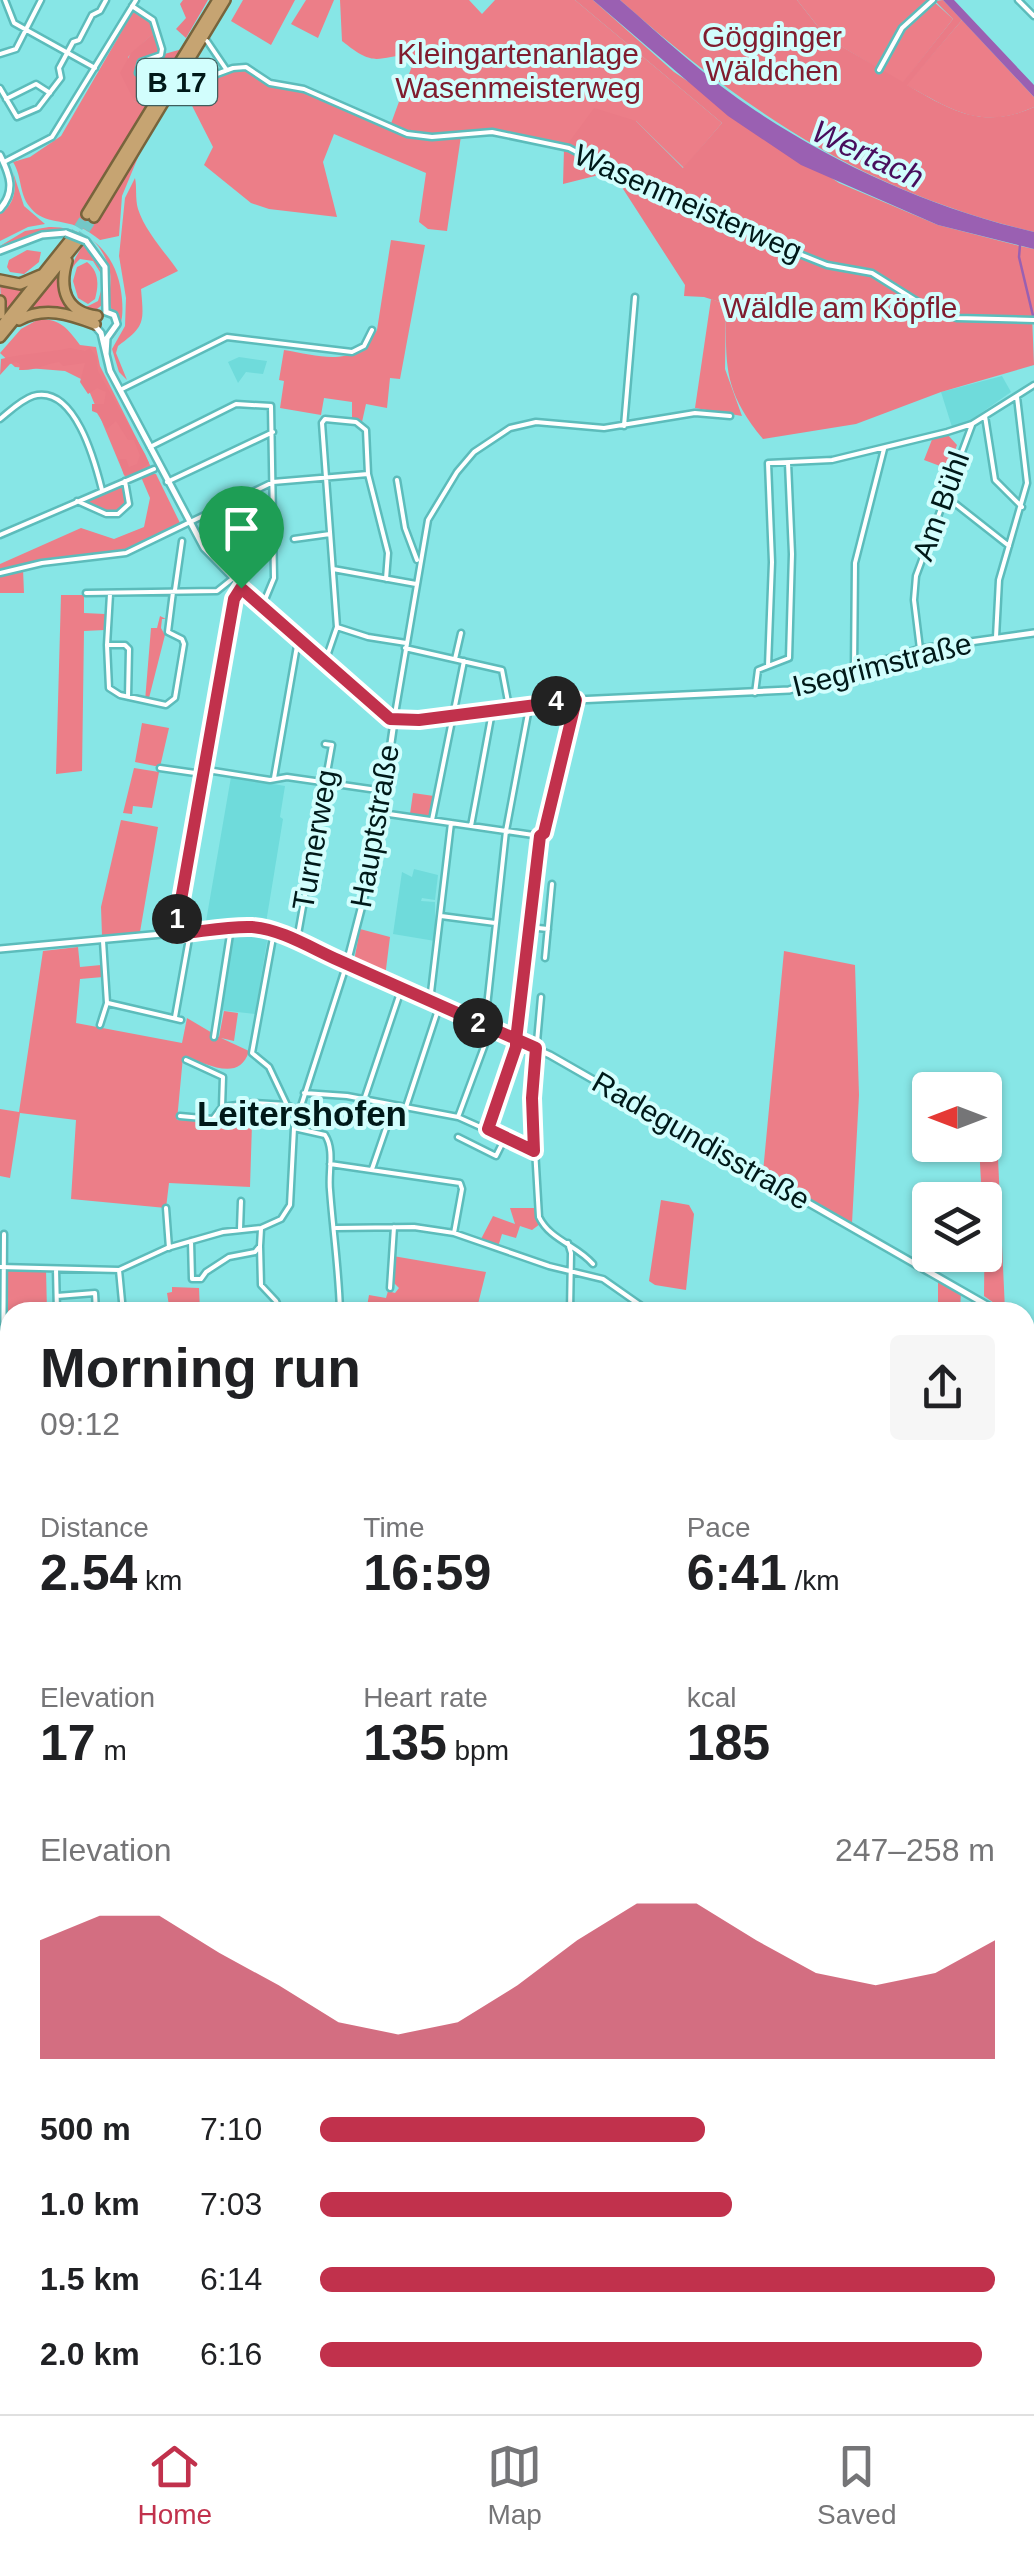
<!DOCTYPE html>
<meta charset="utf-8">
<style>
body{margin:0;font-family:Arial,sans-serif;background:#f6f6f6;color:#202124;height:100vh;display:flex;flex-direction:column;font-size:38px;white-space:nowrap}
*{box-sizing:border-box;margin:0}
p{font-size:32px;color:#757577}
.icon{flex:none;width:55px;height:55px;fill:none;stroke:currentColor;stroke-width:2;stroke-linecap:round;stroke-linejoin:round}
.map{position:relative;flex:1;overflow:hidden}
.sheet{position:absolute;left:0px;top:1302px;width:1035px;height:1112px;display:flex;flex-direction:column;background:#fff;border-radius:30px 30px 0 0;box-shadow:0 2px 8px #0004}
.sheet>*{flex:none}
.needle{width:65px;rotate:270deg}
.buttons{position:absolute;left:912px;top:1072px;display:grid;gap:20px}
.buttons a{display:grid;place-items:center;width:90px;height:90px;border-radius:10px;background:#fff;box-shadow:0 2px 8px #0004;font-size:50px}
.pin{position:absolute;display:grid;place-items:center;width:85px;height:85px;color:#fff;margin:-102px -42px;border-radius:50% 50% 50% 0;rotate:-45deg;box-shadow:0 0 10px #0007}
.pin .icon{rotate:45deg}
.km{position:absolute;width:50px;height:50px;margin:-25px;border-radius:50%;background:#222;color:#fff;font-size:28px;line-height:50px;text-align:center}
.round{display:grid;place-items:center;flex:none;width:105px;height:105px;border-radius:10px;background:#f6f6f6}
.headline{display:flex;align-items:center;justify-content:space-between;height:170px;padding:0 40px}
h1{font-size:55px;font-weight:600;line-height:75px}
.figures{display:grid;grid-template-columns:repeat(3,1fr);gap:15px;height:170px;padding:10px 40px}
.figures div{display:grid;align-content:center}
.figures b{font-size:50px;font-weight:600}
.figures small{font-size:28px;font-weight:400}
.figures p{font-size:28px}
.chart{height:280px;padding:20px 40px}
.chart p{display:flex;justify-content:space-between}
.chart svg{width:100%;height:180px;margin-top:10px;fill:#c1314c;opacity:.7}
ul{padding:0 40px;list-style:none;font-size:32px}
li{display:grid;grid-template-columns:160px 120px 1fr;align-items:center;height:75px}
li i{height:25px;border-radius:12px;background:#c1314c}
.tabs{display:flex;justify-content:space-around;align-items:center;height:140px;border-top:2px solid #e0e0e0;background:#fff;font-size:28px;color:#757577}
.tabs a{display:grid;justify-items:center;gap:5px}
.tabs .active{color:#c1314c}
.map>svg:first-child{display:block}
.built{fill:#6fdbdb}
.green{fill:#ec7e88}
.forest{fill:#ea7b86}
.water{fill:#9a60b2}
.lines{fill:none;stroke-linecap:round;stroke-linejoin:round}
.stream{stroke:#9a60b2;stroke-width:2.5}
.trunk-tunnel{stroke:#73c7c7;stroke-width:9;stroke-dasharray:9 4.5;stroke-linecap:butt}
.minor-casing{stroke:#5cbcbb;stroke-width:9}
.tertiary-casing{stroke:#5cbcbb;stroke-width:10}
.trunk-casing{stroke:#77643c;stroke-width:14}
.minor{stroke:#fff;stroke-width:4}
.tertiary{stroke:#fff;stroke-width:5}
.trunk{stroke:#c6a472;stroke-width:9}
.tertiary-bridge-casing{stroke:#5cbcbb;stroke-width:10;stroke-linecap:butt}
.tertiary-bridge{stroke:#fff;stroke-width:5}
.route-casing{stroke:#fff;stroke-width:20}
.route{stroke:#c1314c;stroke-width:12}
.labels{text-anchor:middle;stroke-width:8;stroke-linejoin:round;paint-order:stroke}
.shield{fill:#d2fefd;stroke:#3f5e5d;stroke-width:2.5}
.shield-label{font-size:28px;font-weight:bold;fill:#001919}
.park-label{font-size:30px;fill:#801d2f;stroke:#d2fefd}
.street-label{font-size:30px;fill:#001919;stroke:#d2fefd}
.water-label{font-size:32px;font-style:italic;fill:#480e5c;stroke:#d2fefd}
.quarter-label{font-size:35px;font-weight:bold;fill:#001919;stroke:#d2fefd}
</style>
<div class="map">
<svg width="1034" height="2414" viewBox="0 0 1034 2414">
<rect width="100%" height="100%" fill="#87e6e6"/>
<path class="built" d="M 239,357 L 267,361 L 263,374 L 246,372 L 238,383 L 228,362 Z
M 1002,376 L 1011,392 L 971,420 L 952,427 L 941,392 Z
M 231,777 L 285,786 L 280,817 L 283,819 L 266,923 L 253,922 L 205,927 Z
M 414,869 L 438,875 L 435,900 L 422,898 L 421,901 L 435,902 L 435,941 L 393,934 L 402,872 L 412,877 Z
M 253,933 L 268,935 L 255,1014 L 220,1010 L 231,934 Z"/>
<path class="green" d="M 243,0 L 295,0 L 271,45 L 231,21 Z
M 306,0 L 334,0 L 318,38 L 291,24 Z
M 340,0 L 469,0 L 482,14 L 495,0 L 575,0 L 722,123 L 684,168 L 636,121 L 564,149 L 491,134 L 461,136 L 447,231 L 428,229 L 419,222 L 426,173 L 334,134 L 323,162 L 337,217 L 269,209 L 251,203 L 204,165 L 213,147 L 182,86 L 189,74 L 213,78 L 244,69 L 267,83 L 308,93 L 389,129 L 416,55 C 376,54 379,71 342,41 Z
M 797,0 L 932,0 L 953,19 L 903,83 L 827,38 Z
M 134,10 L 152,22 L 155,32 L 128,57 L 134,101 L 144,106 L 155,97 L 83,209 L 100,218 L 160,118 L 141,150 L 122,196 L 119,236 L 100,240 C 93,235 87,230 79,227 C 61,219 42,224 29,206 C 19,193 22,176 13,162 L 30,157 L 61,136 Z
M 962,20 L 1034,97 L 1034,107 C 981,131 953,110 906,85 Z
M 13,172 L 24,206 L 45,224 L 28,227 L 0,241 L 0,214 C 15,204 17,189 13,172 Z
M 135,178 C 137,187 135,198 138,209 C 145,231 165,252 178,271 L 141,289 C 144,323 145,326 118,346 L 116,353 L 127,380 L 119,372 L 112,349 L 125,326 L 126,298 L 119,256 L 125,198 Z
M 49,227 C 92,226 119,258 122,299 C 123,313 123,326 113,338 L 109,339 L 119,322 C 117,317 113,313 111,308 C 107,296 113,281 109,268 C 92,211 38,232 0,246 L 25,231 Z
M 391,240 L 425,245 L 400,379 L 390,378 L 387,408 L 366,404 L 362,422 L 352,418 L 352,402 L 324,398 L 321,415 L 280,408 L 284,381 L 279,380 L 284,350 C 321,356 356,369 377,330 Z
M 83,245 L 96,258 L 102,275 L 93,261 L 80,259 C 63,274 67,296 86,307 L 98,301 L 103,284 L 102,305 L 92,313 L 74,305 C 65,280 69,267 83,245 Z
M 1020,246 L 1034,249 L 1034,318 L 1018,256 Z
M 27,250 L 41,252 L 39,262 L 24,274 L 10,272 L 7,267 L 9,260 Z
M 87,262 C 99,271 99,285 95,299 L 88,304 L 78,298 L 73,281 L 77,267 Z
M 61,271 L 60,287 L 81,315 L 27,312 Z
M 0,283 L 32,284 L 2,319 Z
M 711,299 L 726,304 L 725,369 L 742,416 L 695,408 Z
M 39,319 C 61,319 68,329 80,345 L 96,347 L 100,366 L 151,467 L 125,477 L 85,381 L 65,371 L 15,367 L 0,353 L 21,329 Z
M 947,434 L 957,445 L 948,469 L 924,460 L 933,437 Z
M 152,474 L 156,474 L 181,525 L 125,550 L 45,560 L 0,571 L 0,564 L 81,528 L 114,539 L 144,527 L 150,498 L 141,477 Z
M 121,485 L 124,486 L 128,500 L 120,511 L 110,513 L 86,502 L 86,499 Z
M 23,569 L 24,593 L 0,593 L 0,575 Z
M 61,595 L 84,595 L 84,613 L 105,614 L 105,630 L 84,631 L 82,771 L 56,774 Z
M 160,616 L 166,619 L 162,619 L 161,628 L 165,635 L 148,702 L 145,701 L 151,628 L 157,628 Z
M 142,723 L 169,728 L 160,767 L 135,762 Z
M 134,768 L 159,772 L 152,808 L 133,806 L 132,814 L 123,813 Z
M 413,793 L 434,796 L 429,816 L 410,814 Z
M 121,820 L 158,827 L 140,932 L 102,936 L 101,907 Z
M 360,929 L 390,937 L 385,977 L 354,961 Z
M 78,947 L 80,967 L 101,965 L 103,977 L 80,979 L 76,1023 L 182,1043 L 187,1018 L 219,1037 L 224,1011 L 238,1013 L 234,1041 L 221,1038 L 249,1051 C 239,1084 206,1062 183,1057 L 177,1120 L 252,1124 L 250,1187 L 169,1183 L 166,1208 L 71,1199 L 76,1120 L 20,1113 L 10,1178 L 0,1176 L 0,1109 L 19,1112 L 43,951 Z
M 784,951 L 855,965 L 859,1095 L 852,1223 L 763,1172 Z
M 997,1137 L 1005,1310 L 1007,1312 L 984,1296 L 985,1200 L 982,1200 L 979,1145 L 985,1145 L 985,1138 Z
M 510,1208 L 537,1208 L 540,1224 L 532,1230 L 520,1226 L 516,1238 L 502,1234 L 498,1247 L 480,1241 L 493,1216 L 515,1224 Z
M 393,1256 L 486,1272 L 476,1312 L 366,1312 L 369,1295 L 386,1298 L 388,1291 L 395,1293 L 399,1288 L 392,1281 Z
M 2,1267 L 46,1269 L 47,1312 L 10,1312 L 10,1384 L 2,1367 Z
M 938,1279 L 961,1291 L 960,1312 L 938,1312 Z
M 172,1287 L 199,1288 L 200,1312 L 170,1312 L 167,1293 L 172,1292 Z
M 4,1402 L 10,1413 L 10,1464 L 0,1464 Z
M 360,2405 L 417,2405 L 420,2414 L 363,2414 Z"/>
<path class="forest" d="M 183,0 L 208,0 L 186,38 L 176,29 L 186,18 L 180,4 Z
M 575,0 L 593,0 L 674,72 L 839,183 L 938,225 L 1020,246 L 1019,257 L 1032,315 L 1034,365 L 941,392 L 856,424 L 763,439 C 722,389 726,365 726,304 L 704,297 L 684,296 L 685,285 L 616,178 L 603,174 L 563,184 L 564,149 L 594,108 L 636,121 L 683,168 L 722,123 Z
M 620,0 L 797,0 L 827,38 L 903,82 L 953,19 L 935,1 L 943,0 L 962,20 L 907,85 C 952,111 983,130 1034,107 L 1034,232 C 866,192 747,113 620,0 Z
M 155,32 L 161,55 L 182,49 L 155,97 L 141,106 L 134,101 L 120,73 L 131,53 Z
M 70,348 L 85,351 L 90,348 L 96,356 L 98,371 L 145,454 L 149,463 L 133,475 L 124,475 L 119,459 L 126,459 L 129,467 L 137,464 L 140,455 L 134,440 L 128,440 L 116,421 L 107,429 L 97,413 L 92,411 L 92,404 L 104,404 L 106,392 L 97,388 L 88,394 L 80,382 L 85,363 L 63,366 L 59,362 C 43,364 38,371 19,370 L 20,364 L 16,362 L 10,364 L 0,375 L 1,359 C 25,353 47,353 70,348 Z
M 661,1200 L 689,1205 L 694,1214 L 686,1290 L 655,1285 L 649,1281 Z
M 0,1319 L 2,1367 L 10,1384 L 10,1413 L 4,1402 C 2,1419 5,1435 0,1452 Z
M 1025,1423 L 1034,1426 L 1034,2414 L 468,2414 L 476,2405 L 1025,2405 Z
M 0,1464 L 10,1464 L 10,2405 L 360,2405 L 363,2414 L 0,2414 Z"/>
<path class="water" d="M 593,0 L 620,0 C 664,38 707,79 756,111 C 841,167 935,209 1034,232 L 1034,249 L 938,225 L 801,165 L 728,116 Z
M 943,0 L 954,0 L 1034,85 L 1034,97 Z"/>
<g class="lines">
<path class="stream" d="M 1020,245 L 1019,257 L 1034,320
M 0,1816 L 10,1827
M 1025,2199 L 1034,2202
M 0,2324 L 10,2294"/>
<path class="trunk-tunnel" d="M 71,239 L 87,214
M 78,241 L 94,217"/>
<defs>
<path id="minor" d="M 5,0 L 14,23 L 95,68
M 1018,0 L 1034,16
M 132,6 L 153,20 L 162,49 L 161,55 L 141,62 L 138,73 L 171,72
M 207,41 L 226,69
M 0,54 L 16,49 L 41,0
M 879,70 L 902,28 L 933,0
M 191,74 L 214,75 L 233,68 L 246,67 L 270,83 L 304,89 L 407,134 L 432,137 L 492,132 L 569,148 L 633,182 L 695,204 L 787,249 L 827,265 L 872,273 L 931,310 L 957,318 L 1034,320
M 0,88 L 17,117 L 38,108 L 61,78 L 59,68 L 73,42 L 79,40 L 92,15 L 100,11 L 106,0
M 6,99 L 36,84 L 50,93
M 4,162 L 52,137 L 136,0
M 120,390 L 227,337 L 352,352 L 364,346 L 372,330
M 985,416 L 995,480 L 1022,507
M 0,419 C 10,411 21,400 33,396 C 75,384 95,462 102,490
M 624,426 L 635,297
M 150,447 L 236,404 L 271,406 L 274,578 L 262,607
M 397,480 L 405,528 L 417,560
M 167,482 L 273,432
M 943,494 L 1009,546
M 77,501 L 106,514 L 118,514 L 129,504 L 125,481
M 0,535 L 154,469
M 294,539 L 330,534
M 333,569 L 416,584
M 0,573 L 42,563 L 126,553 L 273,482 L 368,474
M 175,590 L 182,541
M 86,593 L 217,591 L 232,579
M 110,594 L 107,645 L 109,688 L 120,695 L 166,705 L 175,698 L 184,644 L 182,639 L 168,632 L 173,592
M 337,627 L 368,637 L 406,643
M 996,637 L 999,580 L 1027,483 L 1017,397
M 109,645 L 125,645 L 129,649 L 128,697
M 405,648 L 502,670 L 509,707
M 920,649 L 914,600 L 916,576 L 972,425
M 455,659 L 461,633
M 325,662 L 337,627 L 322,423 L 325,419 L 356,422 L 366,430 L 368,474 L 388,553 L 386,579
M 768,666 L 772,562 L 768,463 L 832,460 L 947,432 L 972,424 L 1034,385
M 854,670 L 855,563 L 884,449
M 755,693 L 758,670 L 789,658 L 792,554 L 788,463
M 394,720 L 428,520 L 457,472 L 474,452 L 510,428 L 536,422 L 604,428 L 695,413 L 730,416
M 160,768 L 202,774
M 207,770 L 270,780 L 287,777 L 384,791
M 274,778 L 298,640
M 382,813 L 540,836
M 432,820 L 464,661
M 471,826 L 492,712
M 441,916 L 495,923
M 528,927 L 548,929
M 274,932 L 252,1053 L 269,1067 L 287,1105 L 299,1111
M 175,934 L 235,599 L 241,588
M 297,940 L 332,745 L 325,744
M 545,958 L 552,884
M 541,997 L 532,1098 L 539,1217 C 550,1240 577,1245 593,1264
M 430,1001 L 451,823
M 108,1003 L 181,1020
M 175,1017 L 190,933
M 100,1025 L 107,1003 L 103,941
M 485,1025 L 506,831 L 529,708
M 214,1037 L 231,928
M 186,1060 L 223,1077 L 222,1107
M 304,1093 L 347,1096 L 458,1117 L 534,1151
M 364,1100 L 401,990
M 406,1107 L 439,1007
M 180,1116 L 213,1119 L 222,1107 L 252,1103 L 287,1105
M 458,1117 L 491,1028
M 294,1128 L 325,1135 C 335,1150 328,1172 330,1190 C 333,1231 339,1271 340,1312
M 488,1129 L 515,1047 L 540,836 L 544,833 L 576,700
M 458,1137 L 496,1156 L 504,1140
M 330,1164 L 460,1183 L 462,1189 L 454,1233
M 372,1169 L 393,1108
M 166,1208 L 169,1248
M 336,1228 L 414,1227 L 454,1233 L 549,1266 L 603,1279 L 650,1312
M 240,1229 L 241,1201
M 191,1241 L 192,1279 L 201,1279 L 206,1272 L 229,1257 L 255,1252 L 260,1246 L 261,1229
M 568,1243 L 571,1253 L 570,1312
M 260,1246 L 261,1285 L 276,1301 L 281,1312
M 0,1267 L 119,1270 L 167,1248 L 223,1232 L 261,1228 L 281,1219 L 290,1205 L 294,1128 L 347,963
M 56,1269 L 57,1312
M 119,1270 L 123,1312
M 390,1288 L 394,1227
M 57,1296 L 95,1293 L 96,1312
M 239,1312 L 252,1310
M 1025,1377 L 1034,1378
M 3,1390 L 4,1234"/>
<path id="tertiary" d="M 0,155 C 10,175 16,191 0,209
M 86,241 L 105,267 L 106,312
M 0,251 L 42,235 L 66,233
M 106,312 L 114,315 L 117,324 L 107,338 L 106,354
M 95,326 L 101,333 L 110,371 L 204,548 L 262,607 L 394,720
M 394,720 L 419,720 L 576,700 L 789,690 L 920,649 L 1034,633
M 0,949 L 238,927 L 274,932 L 550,1055 L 999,1312
M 347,963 L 375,855 L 394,722
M 1025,1345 L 1034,1357"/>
<path id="trunk" d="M 87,214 L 218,0
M 94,217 L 225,0
M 67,261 C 59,288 65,312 97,316
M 0,280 L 20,284 L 41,275
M 0,301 L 0,314
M 19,320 C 44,306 69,314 95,324
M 0,328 L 71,239
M 0,337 L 78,241"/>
</defs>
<use href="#minor" class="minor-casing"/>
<use href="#tertiary" class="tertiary-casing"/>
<use href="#trunk" class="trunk-casing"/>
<use href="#minor" class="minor"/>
<use href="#tertiary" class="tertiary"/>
<use href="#trunk" class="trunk"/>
<defs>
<path id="tertiary-bridge" d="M 66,233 L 86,241"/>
</defs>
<use href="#tertiary-bridge" class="tertiary-bridge-casing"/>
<use href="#tertiary-bridge" class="tertiary-bridge"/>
</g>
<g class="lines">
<defs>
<path id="route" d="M 241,588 L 234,599 L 175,934 C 200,932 227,926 252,927 C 281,929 311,948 338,960 C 404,990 470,1019 536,1048 L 532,1098 L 534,1151 L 488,1129 L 516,1047 L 516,1040 L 540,836 L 544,833 L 576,700 L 419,720 L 390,719 L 241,588"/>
</defs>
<use href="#route" class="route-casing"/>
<use href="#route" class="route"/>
</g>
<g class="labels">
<rect class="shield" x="137" y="59" width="80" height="46" rx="8"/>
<g class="shield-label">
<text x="177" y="92">B 17</text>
</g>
<g class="park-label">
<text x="772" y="47">Gögginger<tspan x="772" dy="34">Wäldchen</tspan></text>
<text x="518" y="64">Kleingartenanlage<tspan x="518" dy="34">Wasenmeisterweg</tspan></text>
<text x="840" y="318">Wäldle am Köpfle</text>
</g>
<g class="street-label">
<text transform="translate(688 203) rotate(24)" y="10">Wasenmeisterweg</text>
<text transform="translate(941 506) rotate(-70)" y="10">Am Bühl</text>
<text transform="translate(882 665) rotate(-14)" y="10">Isegrimstraße</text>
<text transform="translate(375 826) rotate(-80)" y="10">Hauptstraße</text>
<text transform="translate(315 840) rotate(-80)" y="10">Turnerweg</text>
<text transform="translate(701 1141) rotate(30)" y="10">Radegundisstraße</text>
</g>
<g class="water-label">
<text transform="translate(868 154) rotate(25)" y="11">Wertach</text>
</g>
<g class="quarter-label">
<text x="302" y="1126">Leitershofen</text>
</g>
</g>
</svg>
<div class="buttons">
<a><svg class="needle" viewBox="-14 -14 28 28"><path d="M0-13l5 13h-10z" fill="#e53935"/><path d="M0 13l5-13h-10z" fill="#757577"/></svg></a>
<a><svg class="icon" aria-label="layers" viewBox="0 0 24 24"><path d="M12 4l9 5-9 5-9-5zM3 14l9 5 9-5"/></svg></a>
</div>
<div class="pin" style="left:241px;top:588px;background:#1e9e55"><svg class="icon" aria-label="arrive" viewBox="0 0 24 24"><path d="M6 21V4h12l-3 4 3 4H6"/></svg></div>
<b class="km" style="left:177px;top:919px">1</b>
<b class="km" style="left:478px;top:1023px">2</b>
<b class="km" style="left:556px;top:701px">4</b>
<section class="sheet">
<div class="headline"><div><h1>Morning run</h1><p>09:12</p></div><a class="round"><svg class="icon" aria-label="share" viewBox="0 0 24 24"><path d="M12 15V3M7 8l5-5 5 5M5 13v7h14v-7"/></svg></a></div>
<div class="figures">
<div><p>Distance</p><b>2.54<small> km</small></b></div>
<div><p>Time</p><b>16:59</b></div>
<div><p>Pace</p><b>6:41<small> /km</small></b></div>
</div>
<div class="figures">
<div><p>Elevation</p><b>17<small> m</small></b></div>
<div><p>Heart rate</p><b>135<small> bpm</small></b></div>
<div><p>kcal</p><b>185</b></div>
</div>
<div class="chart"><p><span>Elevation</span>247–258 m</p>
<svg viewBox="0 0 160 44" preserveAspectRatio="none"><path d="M0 44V15L10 9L20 9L30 18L40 26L50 35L60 38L70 35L80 26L90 15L100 6L110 6L120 15L130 23L140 26L150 23L160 15V44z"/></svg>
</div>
<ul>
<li><b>500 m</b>7:10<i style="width:57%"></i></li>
<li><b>1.0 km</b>7:03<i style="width:61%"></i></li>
<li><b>1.5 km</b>6:14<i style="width:100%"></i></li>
<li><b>2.0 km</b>6:16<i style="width:98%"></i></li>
</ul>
</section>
</div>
<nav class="tabs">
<a class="active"><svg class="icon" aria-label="home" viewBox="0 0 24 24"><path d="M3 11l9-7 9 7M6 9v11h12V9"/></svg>Home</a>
<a><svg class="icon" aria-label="map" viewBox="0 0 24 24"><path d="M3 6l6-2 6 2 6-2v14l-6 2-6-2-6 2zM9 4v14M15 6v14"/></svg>Map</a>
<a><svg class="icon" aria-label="saved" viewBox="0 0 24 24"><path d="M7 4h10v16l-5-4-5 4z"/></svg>Saved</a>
</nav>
